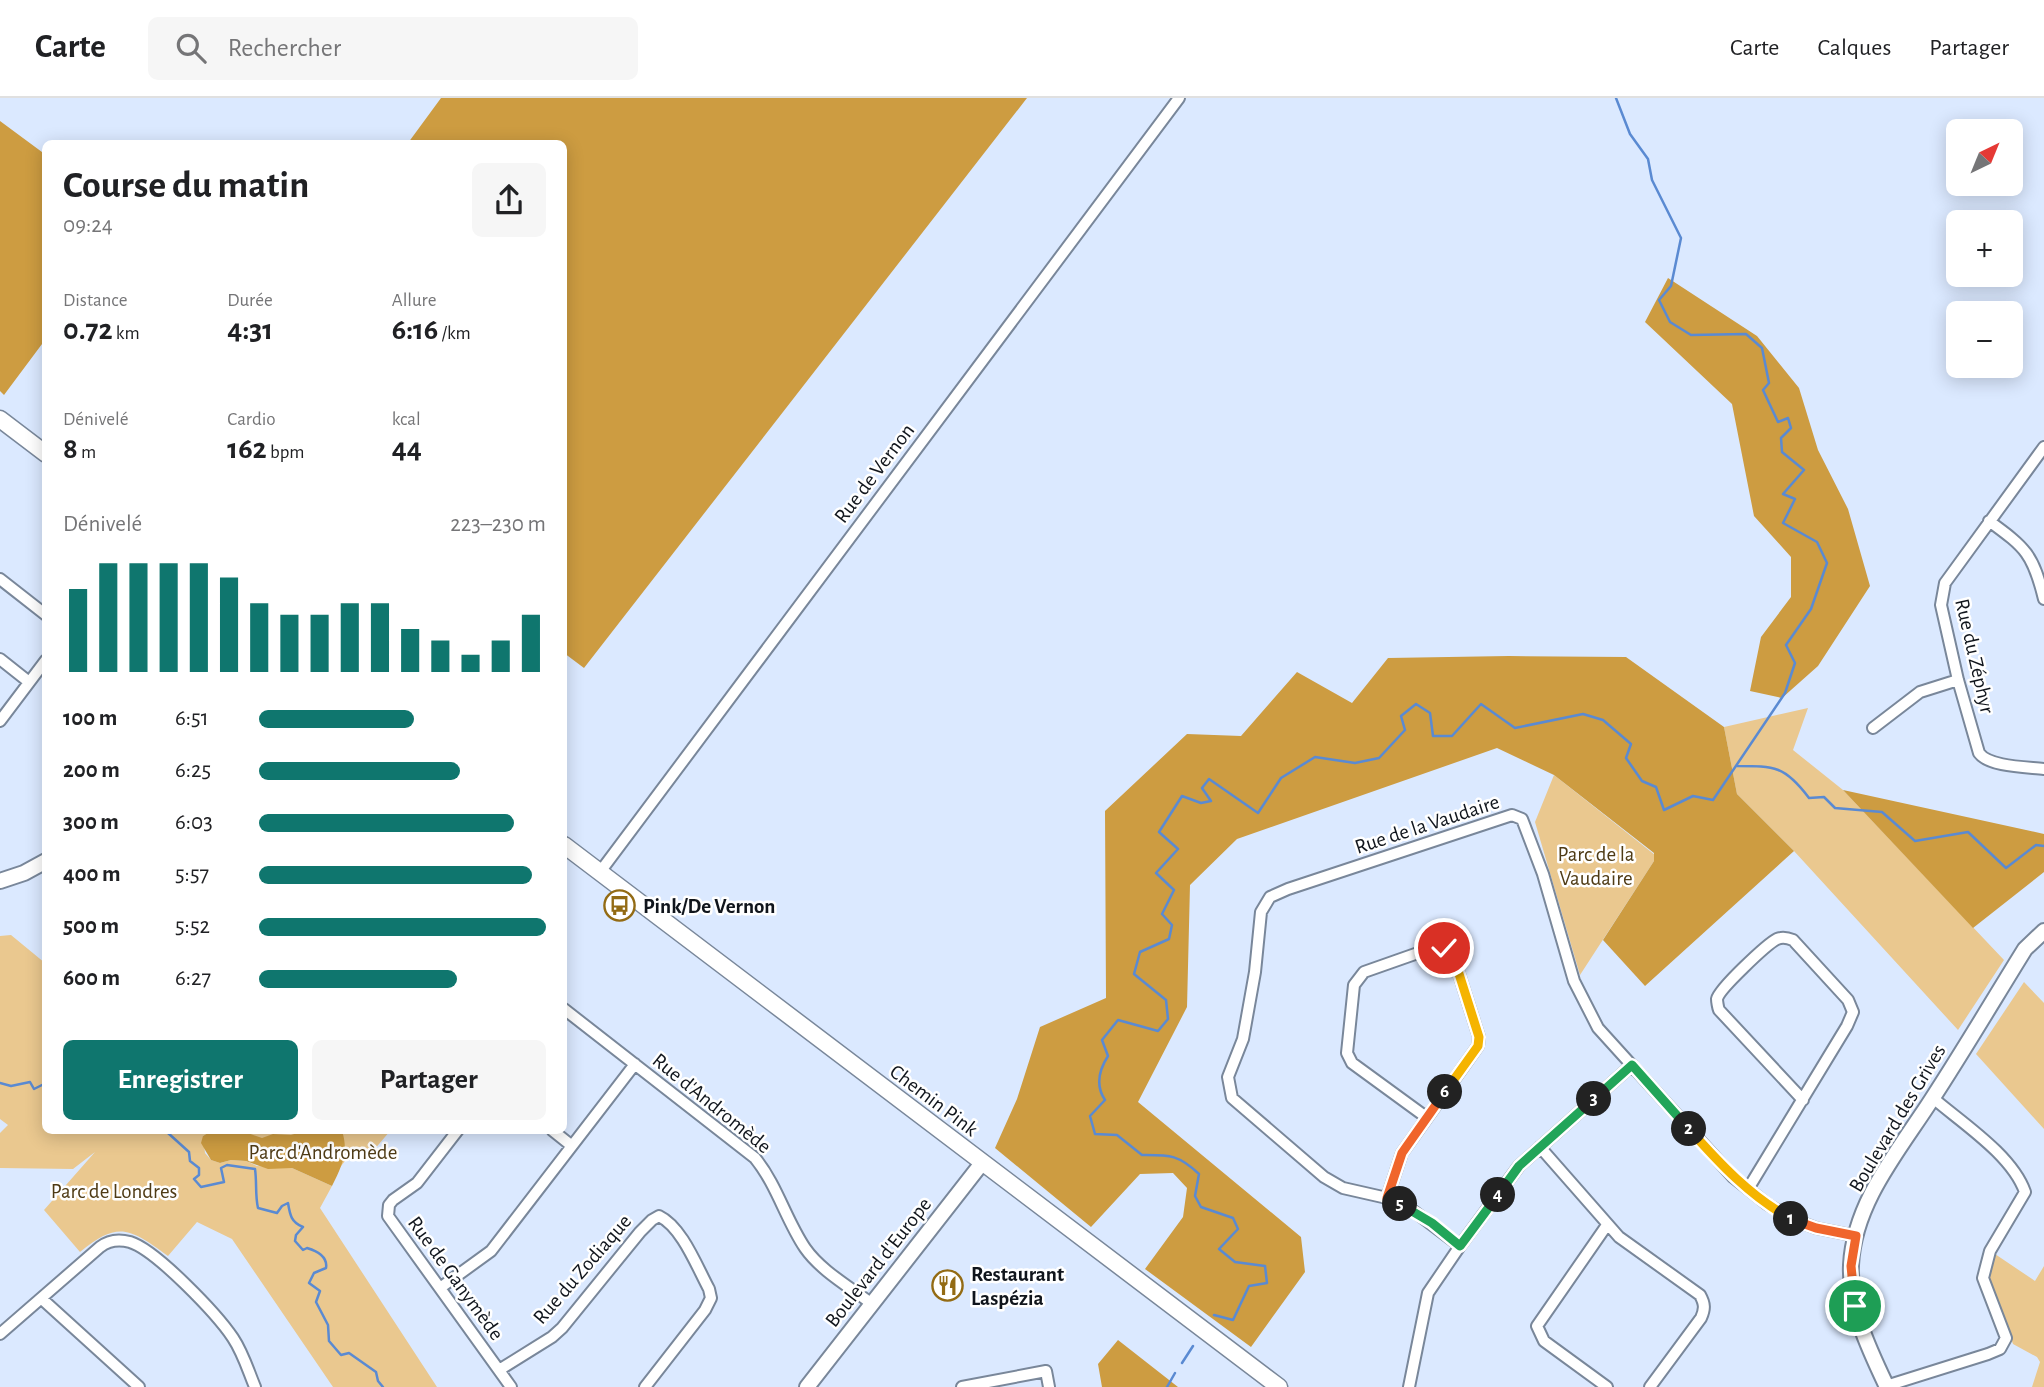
<!DOCTYPE html>
<html lang="fr">
<meta charset="utf-8">
<style>
body{margin:0;font-family:"Alegreya Sans",sans-serif;background:#f6f6f6;color:#202124;height:100vh;display:flex;flex-direction:column;font-size:26px;white-space:nowrap}
*{box-sizing:border-box;margin:0}
p{font-size:23px;color:#757577}
.icon{flex:none;width:38px;height:38px;fill:none;stroke:currentColor;stroke-width:2;stroke-linecap:round;stroke-linejoin:round}
.map{position:relative;flex:1;overflow:hidden}
.sheet{position:absolute;left:42px;top:42px;width:525px;height:994px;display:flex;flex-direction:column;background:#fff;border-radius:10px;box-shadow:0 4px 18px #0003}
.sheet>*{flex:none}
.needle{width:46px;rotate:43deg}
.fabs{position:absolute;left:1946px;top:21px;display:grid;gap:14px}
.fabs a{display:grid;place-items:center;width:77px;height:77px;border-radius:10px;background:#fff;box-shadow:0 4px 18px #0003;font-size:35px}
.pin{position:absolute;display:grid;place-items:center;width:60px;height:60px;color:#fff;margin:-30px;border:4px solid #fff;border-radius:50%;box-shadow:0 2px 7px #0007}
.km{position:absolute;width:35px;height:35px;margin:-18px;border-radius:50%;background:#222;color:#fff;font-size:19px;line-height:35px;text-align:center}
.round{display:grid;place-items:center;flex:none;width:74px;height:74px;border-radius:10px;background:#f6f6f6}
.head{display:flex;align-items:center;justify-content:space-between;height:119px;padding:0 21px}
h1{font-size:38px;font-weight:700;line-height:52px}
.figures{display:grid;grid-template-columns:repeat(3,1fr);gap:10px;height:119px;padding:7px 21px}
.figures div{display:grid;align-content:center}
.figures b{font-size:30px;font-weight:700}
.figures small{font-size:19px;font-weight:400}
.figures p{font-size:19px}
.chart{height:196px;padding:14px 21px}
.chart p{display:flex;justify-content:space-between}
.chart svg{width:100%;height:126px;margin-top:7px;stroke:#0f766e;stroke-width:6}
.action{display:flex;gap:14px;margin-top:auto;padding:14px 21px}
.action a{flex:1;height:80px;border-radius:10px;background:#0f766e;color:#fff;font-size:28px;font-weight:700;line-height:80px;text-align:center}
.action a+a{background:#f6f6f6;color:#202124}
ul{padding:0 21px;list-style:none;font-size:23px}
li{display:grid;grid-template-columns:112px 84px 1fr;align-items:center;height:52px}
li i{height:18px;border-radius:9px;background:#0f766e}
header{display:flex;align-items:center;gap:42px;box-sizing:border-box;height:98px;padding:0 35px;background:#fff;border-bottom:2px solid #e0e0e0}
header strong{font-size:33px}
nav{display:flex;gap:38px;margin-inline-start:auto;font-size:24px}
.search{width:490px;height:63px;background:#f6f6f6;display:flex;align-items:center;gap:18px;box-sizing:border-box;padding:0 24px;border-radius:10px;color:#757577;font-size:26px}
.map>svg:first-child{display:block}
.green{fill:#eac88f}
.forest{fill:#cd9c41}
.lines{fill:none;stroke-linecap:round;stroke-linejoin:round}
.stream{stroke:#5a8ad2;stroke-width:2.5}
.minor-casing{stroke:#79879a;stroke-width:14}
.tertiary-casing{stroke:#79879a;stroke-width:18}
.secondary-casing{stroke:#79879a;stroke-width:19}
.minor{stroke:#fff;stroke-width:10}
.tertiary{stroke:#fff;stroke-width:14}
.secondary{stroke:#fff;stroke-width:16}
.split-1-casing{stroke:#fff;stroke-width:14}
.split-2-casing{stroke:#fff;stroke-width:14}
.split-3-casing{stroke:#fff;stroke-width:14}
.split-4-casing{stroke:#fff;stroke-width:14}
.split-5-casing{stroke:#fff;stroke-width:14}
.split-6-casing{stroke:#fff;stroke-width:14}
.split-7-casing{stroke:#fff;stroke-width:14}
.split-1{stroke:#f0652b;stroke-width:9}
.split-2{stroke:#f5b400;stroke-width:9}
.split-3{stroke:#22a559;stroke-width:9}
.split-4{stroke:#22a559;stroke-width:9}
.split-5{stroke:#22a559;stroke-width:9}
.split-6{stroke:#f0652b;stroke-width:9}
.split-7{stroke:#f5b400;stroke-width:9}
.labels{text-anchor:middle;stroke-width:5;stroke-linejoin:round;paint-order:stroke}
.street-label{font-size:21px;fill:#10151c;stroke:#fff}
.park-label{font-size:21px;fill:#4f3b15;stroke:#fff}
.poi-label{font-size:21px;font-weight:bold;fill:#10151c;stroke:#fff;text-anchor:start}
</style>
<header>
<strong>Carte</strong>
<div class="search"><svg class="icon" aria-label="search" viewBox="0 0 24 24"><circle cx="10" cy="10" r="6"/><path d="M15 15l6 6"/></svg>Rechercher</div>
<nav><a>Carte</a><a>Calques</a><a>Partager</a></nav>
</header>
<div class="map">
<svg width="2044" height="1289" viewBox="0 0 2044 1289">
<rect width="100%" height="100%" fill="#dbe9ff"/>
<path class="green" d="M 1808,610 L 1793,652 L 1843,692 L 2004,862 L 1958,932 L 1794,753 L 1737,696 L 1724,629 Z
M 1554,677 L 1655,757 L 1654,763 L 1580,877 L 1535,724 Z
M 11,837 L 45,865 L 46,1032 L 213,1033 L 203,1038 L 205,1055 L 211,1062 L 220,1065 L 231,1062 L 246,1063 L 257,1068 L 292,1070 L 332,1088 L 320,1110 L 437,1289 L 333,1289 L 232,1141 L 197,1124 L 168,1158 C 130,1131 119,1122 80,1154 L 44,1112 L 95,1054 L 73,1071 L 0,1070 L 0,1035 L 8,1027 L 0,1021 L 0,838 Z
M 2024,884 L 2044,905 L 2044,1031 L 1976,956 Z
M 215,1033 L 390,1033 L 374,1052 L 371,1050 L 345,1063 L 330,1082 L 232,1036 Z
M 1995,1156 L 2035,1183 L 2044,1168 L 2044,1289 L 2032,1289 L 2040,1264 L 2037,1259 L 2013,1246 L 1989,1178 L 1989,1168 Z"/>
<path class="forest" d="M 441,0 L 1027,0 L 584,570 L 564,555 L 564,46 L 408,45 Z
M 0,23 L 46,57 L 45,242 L 4,297 L 0,293 Z
M 1668,180 L 1757,238 L 1799,290 L 1818,352 L 1848,411 L 1870,488 L 1818,568 L 1782,600 L 1750,593 L 1761,539 L 1791,499 L 1791,459 L 1754,418 L 1732,306 L 1645,224 Z
M 1509,558 L 1626,559 L 1724,629 L 1737,696 L 1794,753 L 1645,888 L 1603,842 L 1654,763 L 1654,755 L 1554,677 L 1497,650 L 1237,741 L 1190,787 L 1187,909 L 1138,1004 L 1301,1139 L 1305,1174 L 1251,1249 L 1145,1171 L 1183,1119 L 1187,1090 L 1173,1075 L 1140,1076 L 1091,1129 L 995,1050 L 1017,1001 L 1040,929 L 1106,900 L 1105,713 L 1187,636 L 1241,638 L 1297,574 L 1352,605 L 1388,560 Z
M 1843,692 L 2044,736 L 2044,774 L 1973,830 Z
M 213,1032 L 232,1036 L 245,1034 L 262,1040 L 273,1036 L 291,1037 L 304,1033 L 342,1033 C 349,1054 342,1068 332,1088 L 292,1070 L 268,1071 L 246,1063 L 231,1062 L 220,1065 L 211,1062 L 201,1045 L 203,1038 Z
M 1118,1242 L 1178,1289 L 1102,1289 L 1098,1266 Z"/>
<g class="lines">
<path class="stream" d="M 1737,668 C 1775,668 1785,668 1809,700 L 1824,699 L 1835,710 L 1882,714 L 1915,743 L 1968,734 L 2006,770 L 2036,747 L 2044,748
M 0,985 L 11,988 L 30,984 L 34,991 L 46,985
M 159,1032 L 168,1035 L 189,1054 L 190,1063 L 199,1070 L 199,1077 L 194,1081 L 201,1089 L 224,1084 L 221,1070 L 227,1067 L 255,1071 C 257,1085 255,1097 258,1110 L 277,1115 L 282,1108 L 288,1105 C 290,1117 291,1124 303,1129 L 296,1137 L 295,1143 L 303,1152 L 307,1150 C 317,1153 328,1158 326,1170 L 314,1175 L 309,1185 L 320,1193 L 316,1204 L 328,1227 L 329,1243 L 341,1257 L 349,1255 L 376,1274 L 378,1283 L 383,1289
M 1214,1217 L 1233,1222 L 1249,1188 L 1267,1185 L 1265,1168 L 1235,1164 L 1219,1151 L 1238,1131 L 1233,1120 L 1201,1109 L 1195,1098 L 1199,1076 C 1178,1056 1169,1057 1142,1057 L 1117,1037 L 1095,1036 L 1090,1018 L 1105,1002 C 1095,987 1099,972 1108,958 L 1102,942 L 1118,922 L 1158,933 L 1168,921 L 1166,902 L 1134,876 L 1140,854 L 1169,841 L 1172,827 L 1162,816 L 1174,792 L 1156,775 L 1178,751 L 1159,734 L 1182,698 L 1201,705 L 1211,703 L 1202,690 L 1209,681 L 1258,715 L 1281,680 L 1315,659 L 1355,665 L 1379,660 L 1405,632 L 1401,618 L 1416,606 L 1430,615 L 1433,638 L 1452,638 L 1481,606 L 1515,630 L 1583,616 L 1603,622 L 1631,646 L 1626,660 L 1642,683 L 1656,689 L 1664,712 L 1693,698 L 1713,702 L 1785,595 L 1795,565 L 1786,547 L 1811,511 L 1827,465 L 1817,444 L 1783,425 L 1795,401 L 1783,396 L 1804,372 L 1782,354 L 1781,340 L 1791,330 L 1788,320 L 1778,324 L 1763,292 L 1769,285 L 1762,250 L 1746,236 L 1691,237 L 1670,224 L 1659,202 L 1671,188 L 1681,140 L 1652,82 L 1648,61 L 1630,36 L 1616,0
M 1182,1265 L 1193,1248
M 1167,1289 L 1175,1275"/>
<defs>
<path id="minor" d="M 2044,349 L 1945,485 L 1941,507 L 1958,582 L 1979,655 C 1989,669 2027,669 2044,671
M 1989,423 C 2026,450 2033,456 2044,501
M 0,481 L 46,517
M 0,561 L 29,584
M 0,623 L 46,562
M 1873,630 L 1920,594 L 1958,582
M 600,774 L 1179,0
M 564,911 L 755,1060 C 777,1087 786,1122 805,1150 C 821,1173 850,1189 872,1206
M 458,1032 L 417,1085 L 393,1102 L 389,1107 L 388,1118 L 511,1289
M 552,1032 L 572,1048
M 1540,1049 L 1619,1139 L 1700,1197 C 1705,1206 1705,1211 1701,1220 L 1650,1289
M 1748,1091 L 1847,928 L 1853,914 L 1848,902 L 1793,842 C 1788,840 1782,839 1777,841 C 1767,846 1719,891 1717,901 C 1717,903 1718,910 1719,912 L 1803,1002
M 1387,1100 L 1402,1055 L 1478,948 L 1479,939 L 1454,860 L 1444,850 L 1435,849 L 1364,874 L 1354,887 L 1347,955 L 1352,965 L 1426,1019
M 1460,1148 L 1411,1111 L 1387,1100 L 1343,1090 L 1324,1079 L 1232,1000 L 1228,979 L 1243,941 L 1255,874 L 1261,814 L 1270,799 L 1288,791 L 1512,717 L 1522,721 L 1543,776 L 1574,883 L 1598,930 L 1733,1079 L 1767,1106 L 1792,1121 L 1816,1130 L 1856,1138
M 440,1190 L 491,1153 L 635,966
M 42,1201 L 139,1289
M 0,1236 L 100,1149 C 109,1142 119,1141 130,1144 C 156,1152 217,1216 233,1240 C 243,1255 248,1272 255,1289
M 499,1272 L 552,1239 L 562,1230 L 640,1134 L 652,1122 L 659,1118 C 682,1129 697,1169 709,1191 L 711,1200 L 705,1212 L 645,1289
M 1886,1288 L 1988,1256 L 2000,1251 L 2006,1240 L 1983,1180 L 1990,1153 L 2025,1094 C 2012,1057 1962,1025 1933,1000
M 962,1289 L 1046,1273 L 1049,1289
M 1409,1289 L 1428,1195 L 1460,1148 L 1519,1068 L 1632,967
M 1607,1289 L 1544,1243 L 1537,1228 L 1607,1127"/>
<path id="tertiary" d="M 0,783 L 24,775 L 46,763
M 807,1289 L 982,1065
M 1887,1289 C 1869,1251 1849,1210 1851,1167 C 1854,1104 1900,1051 1932,1001 C 1964,952 1994,901 2025,851 L 2044,833"/>
<path id="secondary" d="M 0,321 L 46,356
M 564,747 L 1279,1289"/>
</defs>
<use href="#minor" class="minor-casing"/>
<use href="#tertiary" class="tertiary-casing"/>
<use href="#secondary" class="secondary-casing"/>
<use href="#minor" class="minor"/>
<use href="#tertiary" class="tertiary"/>
<use href="#secondary" class="secondary"/>
</g>
<g class="lines">
<defs>
<path id="split-1" d="M 1791,1121 L 1816,1130 L 1856,1138 L 1851,1168 L 1855,1208"/>
<path id="split-2" d="M 1689,1031 C 1720,1066 1750,1098 1791,1121"/>
<path id="split-3" d="M 1594,1001 L 1632,967 L 1689,1031"/>
<path id="split-4" d="M 1498,1097 L 1519,1068 L 1594,1001"/>
<path id="split-5" d="M 1400,1106 L 1432,1125 L 1460,1148 L 1498,1097"/>
<path id="split-6" d="M 1400,1106 L 1387,1100 L 1402,1055 L 1445,994"/>
<path id="split-7" d="M 1444,850 L 1454,860 L 1479,939 L 1478,948 L 1445,994"/>
</defs>
<use href="#split-1" class="split-1-casing"/>
<use href="#split-2" class="split-2-casing"/>
<use href="#split-3" class="split-3-casing"/>
<use href="#split-4" class="split-4-casing"/>
<use href="#split-5" class="split-5-casing"/>
<use href="#split-6" class="split-6-casing"/>
<use href="#split-7" class="split-7-casing"/>
<use href="#split-1" class="split-1"/>
<use href="#split-2" class="split-2"/>
<use href="#split-3" class="split-3"/>
<use href="#split-4" class="split-4"/>
<use href="#split-5" class="split-5"/>
<use href="#split-6" class="split-6"/>
<use href="#split-7" class="split-7"/>
</g>
<defs>
<symbol id="bus-ring" viewBox="-11 -11 22 22"><circle r="9.5" fill="#fff" stroke="#936b14" stroke-width="1.5"/><path d="M-5-6H5V4H4V6H2V4H-2V6H-4V4H-5ZM-3.5-4V0h7V-4ZM-3.5 1.2v1.5H-2V1.2ZM2 1.2v1.5H3.5V1.2Z" fill="#936b14"/></symbol>
<symbol id="restaurant-ring" viewBox="-11 -11 22 22"><circle r="9.5" fill="#fff" stroke="#936b14" stroke-width="1.5"/><path d="M-5-6h1v4h1v-4h1v4h1v-4h1v5L-1.5 .5V6h-2V.5L-5-1ZM5-6V6H3V1.5H1.5Q1.5-4 5-6Z" fill="#936b14"/></symbol>
</defs>
<g fill-rule="evenodd">
<use href="#bus-ring" x="602" y="790" width="35" height="35"/>
<use href="#restaurant-ring" x="930" y="1170" width="35" height="35"/>
</g>
<g class="labels">
<g class="street-label">
<text transform="translate(874 375) rotate(-53)" y="7">Rue de Vernon</text>
<text transform="translate(1975 558) rotate(77)" y="7">Rue du Zéphyr</text>
<text transform="translate(1427 726) rotate(-18)" y="7">Rue de la Vaudaire</text>
<text transform="translate(934 1002) rotate(37)" y="7">Chemin Pink</text>
<text transform="translate(712 1005) rotate(39)" y="7">Rue d'Andromède</text>
<text transform="translate(1897 1020) rotate(-59)" y="7">Boulevard des Grives</text>
<text transform="translate(878 1164) rotate(-52)" y="7">Boulevard d'Europe</text>
<text transform="translate(582 1171) rotate(-49)" y="7">Rue du Zodiaque</text>
<text transform="translate(456 1180) rotate(54)" y="7">Rue de Ganymède</text>
</g>
<g class="park-label">
<text x="1596" y="763">Parc de la<tspan x="1596" dy="24">Vaudaire</tspan></text>
<text x="323" y="1061">Parc d'Andromède</text>
<text x="114" y="1100">Parc de Londres</text>
</g>
<g class="poi-label">
<text x="643" y="815">Pink/De Vernon</text>
<text x="971" y="1183">Restaurant<tspan x="971" dy="24">Laspézia</tspan></text>
</g>
</g>
</svg>
<div class="fabs">
<a><svg class="needle" viewBox="-14 -14 28 28"><path d="M0-13l5 13h-10z" fill="#e53935"/><path d="M0 13l5-13h-10z" fill="#757577"/></svg></a>
<a>+</a>
<a>−</a>
</div>
<div class="pin" style="left:1855px;top:1208px;background:#1e9e55"><svg class="icon" aria-label="arrive" viewBox="0 0 24 24"><path d="M6 21V4h12l-3 4 3 4H6"/></svg></div>
<div class="pin" style="left:1444px;top:850px;background:#d93025"><svg class="icon" aria-label="check" viewBox="0 0 24 24"><path d="M5 12l5 5 9-10"/></svg></div>
<b class="km" style="left:1791px;top:1121px">1</b>
<b class="km" style="left:1689px;top:1031px">2</b>
<b class="km" style="left:1594px;top:1001px">3</b>
<b class="km" style="left:1498px;top:1097px">4</b>
<b class="km" style="left:1400px;top:1106px">5</b>
<b class="km" style="left:1445px;top:994px">6</b>
<section class="sheet">
<div class="head"><div><h1>Course du matin</h1><p>09:24</p></div><a class="round"><svg class="icon" aria-label="share" viewBox="0 0 24 24"><path d="M12 15V3M7 8l5-5 5 5M5 13v7h14v-7"/></svg></a></div>
<div class="figures">
<div><p>Distance</p><b>0.72<small> km</small></b></div>
<div><p>Durée</p><b>4:31</b></div>
<div><p>Allure</p><b>6:16<small> /km</small></b></div>
</div>
<div class="figures">
<div><p>Dénivelé</p><b>8<small> m</small></b></div>
<div><p>Cardio</p><b>162<small> bpm</small></b></div>
<div><p>kcal</p><b>44</b></div>
</div>
<div class="chart"><p><span>Dénivelé</span>223–230 m</p>
<svg viewBox="0 0 160 44" preserveAspectRatio="none"><path d="M5 44V15M15 44V6M25 44V6M35 44V6M45 44V6M55 44V11M65 44V20M75 44V24M85 44V24M95 44V20M105 44V20M115 44V29M125 44V33M135 44V38M145 44V33M155 44V24"/></svg>
</div>
<ul>
<li><b>100 m</b>6:51<i style="width:54%"></i></li>
<li><b>200 m</b>6:25<i style="width:70%"></i></li>
<li><b>300 m</b>6:03<i style="width:89%"></i></li>
<li><b>400 m</b>5:57<i style="width:95%"></i></li>
<li><b>500 m</b>5:52<i style="width:100%"></i></li>
<li><b>600 m</b>6:27<i style="width:69%"></i></li>
</ul>
<div class="action"><a>Enregistrer</a><a>Partager</a></div>
</section>
</div>
